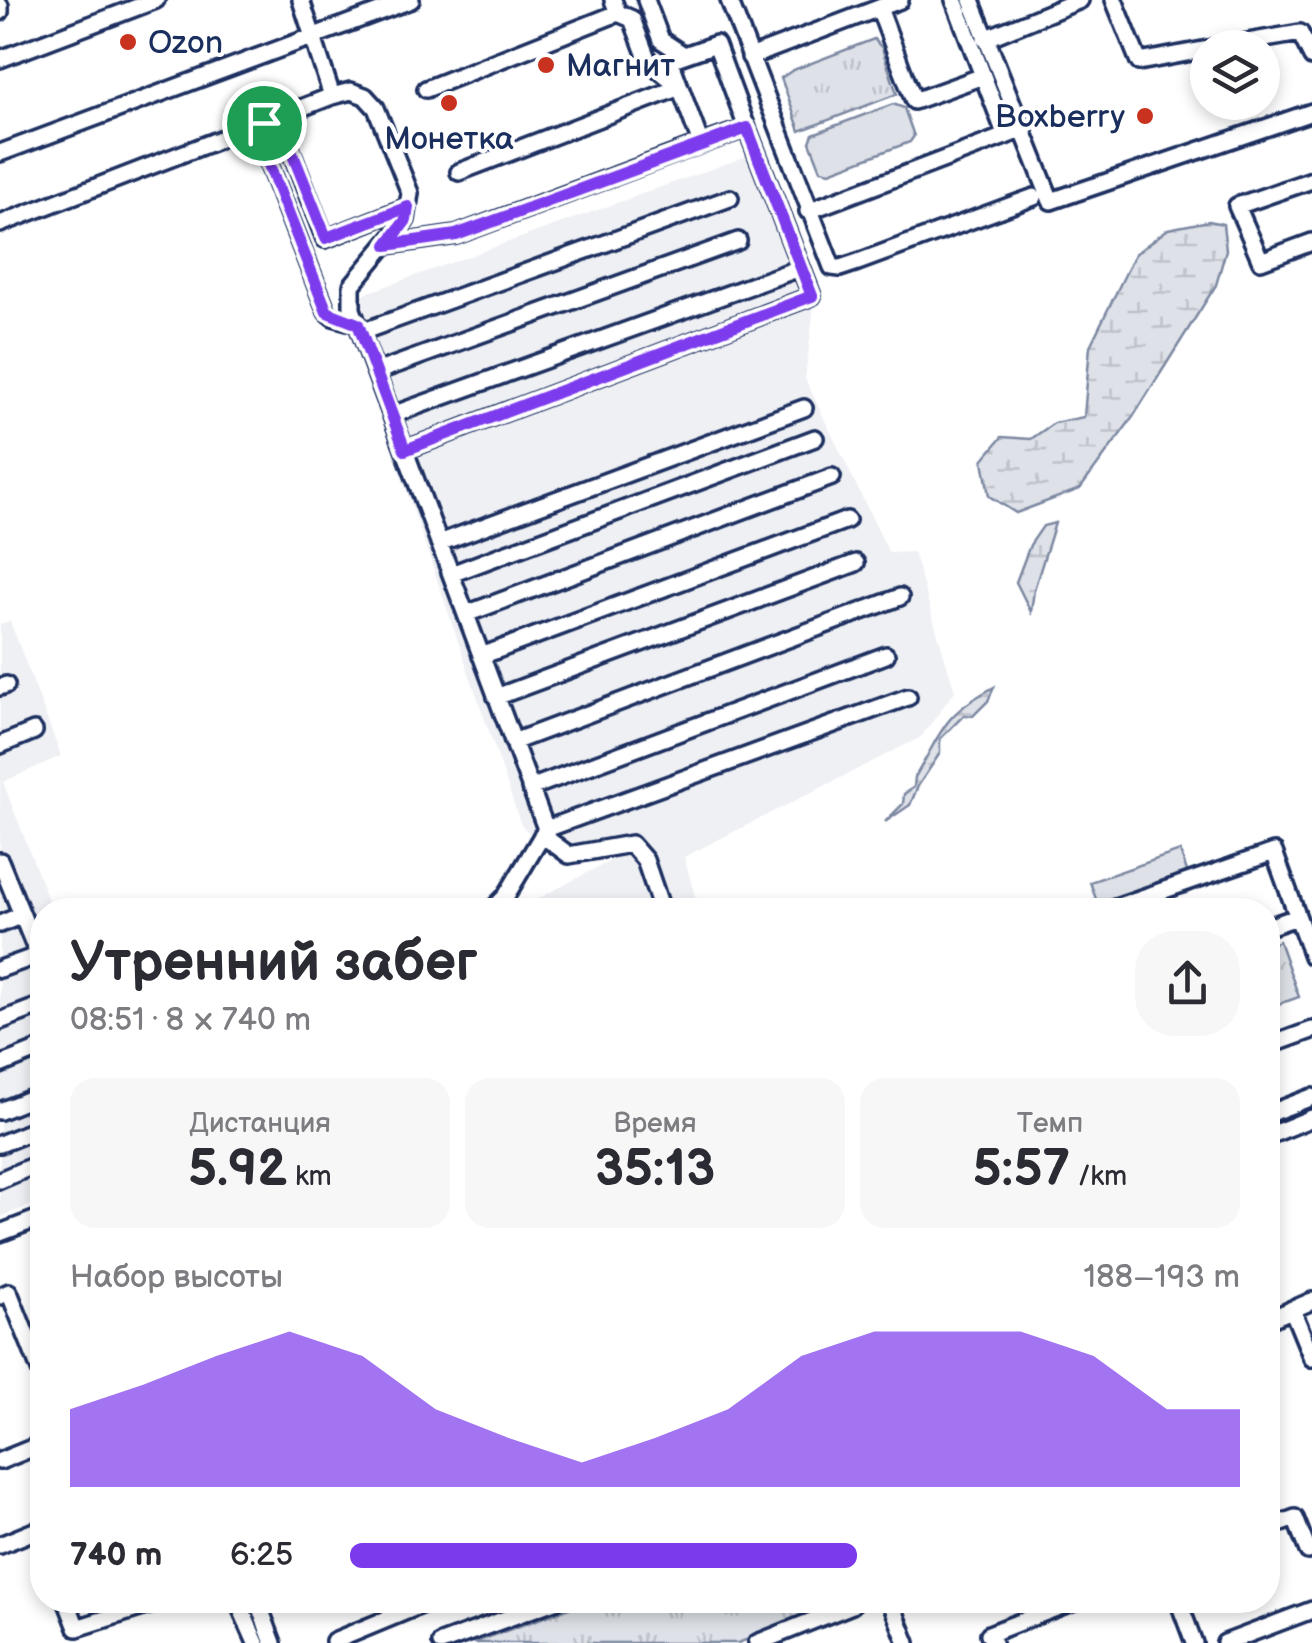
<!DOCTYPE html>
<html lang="ru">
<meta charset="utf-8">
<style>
body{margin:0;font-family:"Balsamiq Sans",sans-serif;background:#f7f7f7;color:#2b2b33;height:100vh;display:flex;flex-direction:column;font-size:38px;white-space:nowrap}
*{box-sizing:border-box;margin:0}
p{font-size:32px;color:#7c7c81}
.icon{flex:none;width:55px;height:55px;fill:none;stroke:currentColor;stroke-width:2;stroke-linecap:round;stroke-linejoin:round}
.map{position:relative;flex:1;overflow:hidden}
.panel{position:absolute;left:30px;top:898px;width:1250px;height:715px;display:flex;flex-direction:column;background:#fff;border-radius:40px;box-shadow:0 5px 15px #0003}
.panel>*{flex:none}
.controls{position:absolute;left:1190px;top:30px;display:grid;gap:20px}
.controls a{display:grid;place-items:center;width:90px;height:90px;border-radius:50%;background:#fff;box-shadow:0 5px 15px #0003;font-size:50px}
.pin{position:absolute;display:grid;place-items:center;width:85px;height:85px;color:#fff;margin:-42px;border:5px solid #fff;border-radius:50%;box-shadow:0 2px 10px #0007}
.round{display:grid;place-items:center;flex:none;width:105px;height:105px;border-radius:40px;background:#f7f7f7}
.head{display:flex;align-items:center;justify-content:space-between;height:170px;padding:0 40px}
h1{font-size:55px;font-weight:600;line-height:75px}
.metrics{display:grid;grid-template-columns:repeat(3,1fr);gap:15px;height:170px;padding:10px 40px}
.metrics div{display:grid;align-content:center;border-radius:25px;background:#f7f7f7;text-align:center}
.metrics b{font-size:50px;font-weight:600}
.metrics small{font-size:28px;font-weight:400}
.metrics p{font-size:28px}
.chart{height:280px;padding:20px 40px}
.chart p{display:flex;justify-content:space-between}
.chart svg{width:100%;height:180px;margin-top:10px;fill:#7c3aed;opacity:.7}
ul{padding:0 40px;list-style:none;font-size:32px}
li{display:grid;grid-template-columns:160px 120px 1fr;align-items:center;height:75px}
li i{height:25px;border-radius:12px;background:#7c3aed}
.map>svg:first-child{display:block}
.built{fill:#eff0f4}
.grass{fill:url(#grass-tufts);stroke:#7c88a2;stroke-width:2.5}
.wetland{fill:url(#wetland-marsh);stroke:#7c88a2;stroke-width:2.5}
.pitch{fill:#dee1e7;stroke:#7c88a2;stroke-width:2.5}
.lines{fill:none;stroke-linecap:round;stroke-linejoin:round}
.minor-casing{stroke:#1b2f5e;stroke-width:22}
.minor{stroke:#fff;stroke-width:15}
.route-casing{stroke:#fff;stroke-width:20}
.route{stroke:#7c3aed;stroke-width:12}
.poi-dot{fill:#c8321e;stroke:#fff;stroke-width:4}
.labels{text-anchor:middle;stroke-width:8;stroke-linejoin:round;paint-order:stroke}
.poi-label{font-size:32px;fill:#1b2f5e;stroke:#fff;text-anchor:start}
</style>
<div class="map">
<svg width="1312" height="1643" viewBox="0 0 1312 1643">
<defs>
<pattern id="grass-tufts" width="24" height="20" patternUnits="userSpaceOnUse" patternTransform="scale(2.5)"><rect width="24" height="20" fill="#dee1e7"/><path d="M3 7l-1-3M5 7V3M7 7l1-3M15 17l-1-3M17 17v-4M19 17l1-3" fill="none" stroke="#bec1c9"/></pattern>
<pattern id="wetland-marsh" width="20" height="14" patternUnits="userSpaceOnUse" patternTransform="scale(2.5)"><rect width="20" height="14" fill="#dee1e7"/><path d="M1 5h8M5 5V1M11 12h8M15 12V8" fill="none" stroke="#bec1c9"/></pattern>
</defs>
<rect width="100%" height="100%" fill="#fff"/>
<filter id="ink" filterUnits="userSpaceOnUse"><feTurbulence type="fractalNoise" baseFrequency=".01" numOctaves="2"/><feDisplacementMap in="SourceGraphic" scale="20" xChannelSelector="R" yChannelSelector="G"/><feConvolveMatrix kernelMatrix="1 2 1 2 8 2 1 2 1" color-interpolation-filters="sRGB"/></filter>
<g filter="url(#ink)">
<path class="built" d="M 761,151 L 815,298 L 805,379 L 889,553 L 913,552 L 955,691 L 921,737 L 684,857 L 699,910 L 516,910 L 612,860 L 562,865 L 521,825 L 342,302 Z
M 10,621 L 61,756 L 3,782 L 52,910 L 42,910 L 42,1201 L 0,1217 L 0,624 Z"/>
<path class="grass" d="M 874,39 L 882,48 L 897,94 L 800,131 L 781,78 L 793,70 Z
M 1279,941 L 1299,997 L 1268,1008 L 1268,945 Z
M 591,1600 L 834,1600 L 836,1606 L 738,1643 L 473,1643 Z"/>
<path class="wetland" d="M 1209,221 L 1223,224 L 1226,250 L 1216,285 L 1133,417 L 1080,489 L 1016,513 L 989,496 L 983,460 L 1002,437 L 1031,439 L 1054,423 L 1084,417 L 1090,346 L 1135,254 L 1168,229 Z
M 1055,523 L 1034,590 L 1031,612 L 1016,582 L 1030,545 L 1043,526 Z
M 994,687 L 988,701 L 973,716 L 964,715 L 940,739 L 940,753 L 918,786 L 910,805 L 885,822 L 903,804 L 904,794 L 914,787 L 915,777 C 944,729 941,716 994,687 Z"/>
<path class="pitch" d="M 893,104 L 904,108 L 914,136 L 910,142 L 830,172 L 821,170 L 810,142 L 813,134 Z
M 1180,851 L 1188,874 L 1098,905 L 1090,882 Z"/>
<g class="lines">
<defs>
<path id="minor" d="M 301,0 L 332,96
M 646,0 L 661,40 L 684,55
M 729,0 L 832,267 L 840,268 L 858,262 L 1034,197
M 954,0 L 1006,136
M 971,0 L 1051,201 L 1312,112
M 1114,0 L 1139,62 L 1208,49
M 0,6 L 0,12
M 879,8 L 914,101 L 983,76
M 985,39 L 1080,0
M 1213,48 L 1300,33 L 1312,57
M 750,57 L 900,0
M 0,59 L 156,0
M 426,89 L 618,13
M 278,117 L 325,239 L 407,207
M 264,123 L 258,137 L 327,312 L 333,317 L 358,324
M 0,153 L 411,0
M 459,172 L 680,87 L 648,61 L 632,19 L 618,13 L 613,0
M 1312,180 L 1237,206 L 1261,261 L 1312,242
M 808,211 L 1021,130
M 0,224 L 332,96 L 351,91 L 365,96 L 376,108 L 410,193 L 406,220 L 352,285 L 352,309 L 546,829 L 506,896 L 492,910
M 387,245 L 456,235 L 701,144 L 670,60 L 716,44 L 747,128 L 701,144
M 361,332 L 730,198
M 376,372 L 738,241
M 392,415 L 797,269
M 405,450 L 812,296 L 747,128
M 439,543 L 804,408
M 451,574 L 815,438
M 466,614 L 832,477
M 481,656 L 847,520
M 0,687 L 6,685
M 496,697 L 856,563
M 513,742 L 900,597
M 0,745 L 34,731
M 530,788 L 886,655
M 546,829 L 908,697
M 542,835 L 569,855 L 631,844 L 645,860 L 662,910
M 0,861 L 42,964
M 1107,910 L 1274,852 L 1312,956
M 0,924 L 22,915
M 1268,927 L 1297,917
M 0,969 L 39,955
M 0,1021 L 42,1005
M 1268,1046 L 1312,1030
M 0,1065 L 42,1048
M 0,1111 L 42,1094
M 1268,1114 L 1312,1097
M 1268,1136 L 1312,1118
M 0,1144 L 42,1127
M 0,1180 L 42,1162
M 0,1233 L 42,1217
M 0,1296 L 9,1292 L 42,1375
M 1292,1309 L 1312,1358
M 1268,1320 L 1312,1301
M 0,1461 L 42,1444
M 1268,1528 L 1295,1518 L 1308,1551 L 1312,1549
M 0,1545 L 42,1528
M 66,1600 L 77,1628 L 165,1600
M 237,1600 L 256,1643
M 263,1600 L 261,1611 L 273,1643
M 890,1600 L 907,1643
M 1178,1600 L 1194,1643
M 334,1641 L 433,1600
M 441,1643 L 557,1600
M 757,1643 L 852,1605
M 993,1643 L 989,1634 L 1077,1600
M 1225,1643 L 1312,1610"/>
</defs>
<use href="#minor" class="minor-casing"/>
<use href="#minor" class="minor"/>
</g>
</g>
<g class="lines" filter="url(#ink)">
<defs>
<path id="route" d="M 278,117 L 326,238 L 408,207 L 406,220 L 387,245 L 456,235 L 747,128 L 812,296 L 405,450 L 358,324 L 327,312 L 258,137 L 264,123 Z"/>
</defs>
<use href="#route" class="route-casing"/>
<use href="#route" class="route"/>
</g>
<g class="poi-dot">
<circle cx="128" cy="42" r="10"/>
<circle cx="546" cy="65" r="10"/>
<circle cx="449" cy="103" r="10"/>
<circle cx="1145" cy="116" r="10"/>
</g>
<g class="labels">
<g class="poi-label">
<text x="148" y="53">Ozon</text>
<text x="566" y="76">Магнит</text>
<text x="1125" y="127" text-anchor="end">Boxberry</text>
<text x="449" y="149" text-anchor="middle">Монетка</text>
</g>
</g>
</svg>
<div class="controls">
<a><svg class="icon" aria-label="layers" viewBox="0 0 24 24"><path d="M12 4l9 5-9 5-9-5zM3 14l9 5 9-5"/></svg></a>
</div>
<div class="pin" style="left:264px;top:123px;background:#1e9e55"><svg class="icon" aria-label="arrive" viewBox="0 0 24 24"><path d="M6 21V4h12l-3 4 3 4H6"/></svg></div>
<section class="panel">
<div class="head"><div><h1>Утренний забег</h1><p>08:51 · 8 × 740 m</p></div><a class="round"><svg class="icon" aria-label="share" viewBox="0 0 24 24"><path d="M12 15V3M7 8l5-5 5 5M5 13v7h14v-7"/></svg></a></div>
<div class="metrics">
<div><p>Дистанция</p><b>5.92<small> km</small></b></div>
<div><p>Время</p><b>35:13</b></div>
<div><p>Темп</p><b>5:57<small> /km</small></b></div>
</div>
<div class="chart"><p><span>Набор высоты</span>188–193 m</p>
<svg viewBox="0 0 160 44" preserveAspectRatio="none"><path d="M0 44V25L10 19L20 12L30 6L40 12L50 25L60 32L70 38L80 32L90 25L100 12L110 6L120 6L130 6L140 12L150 25L160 25V44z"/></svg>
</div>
<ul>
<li><b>740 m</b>6:25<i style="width:57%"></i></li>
</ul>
</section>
</div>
